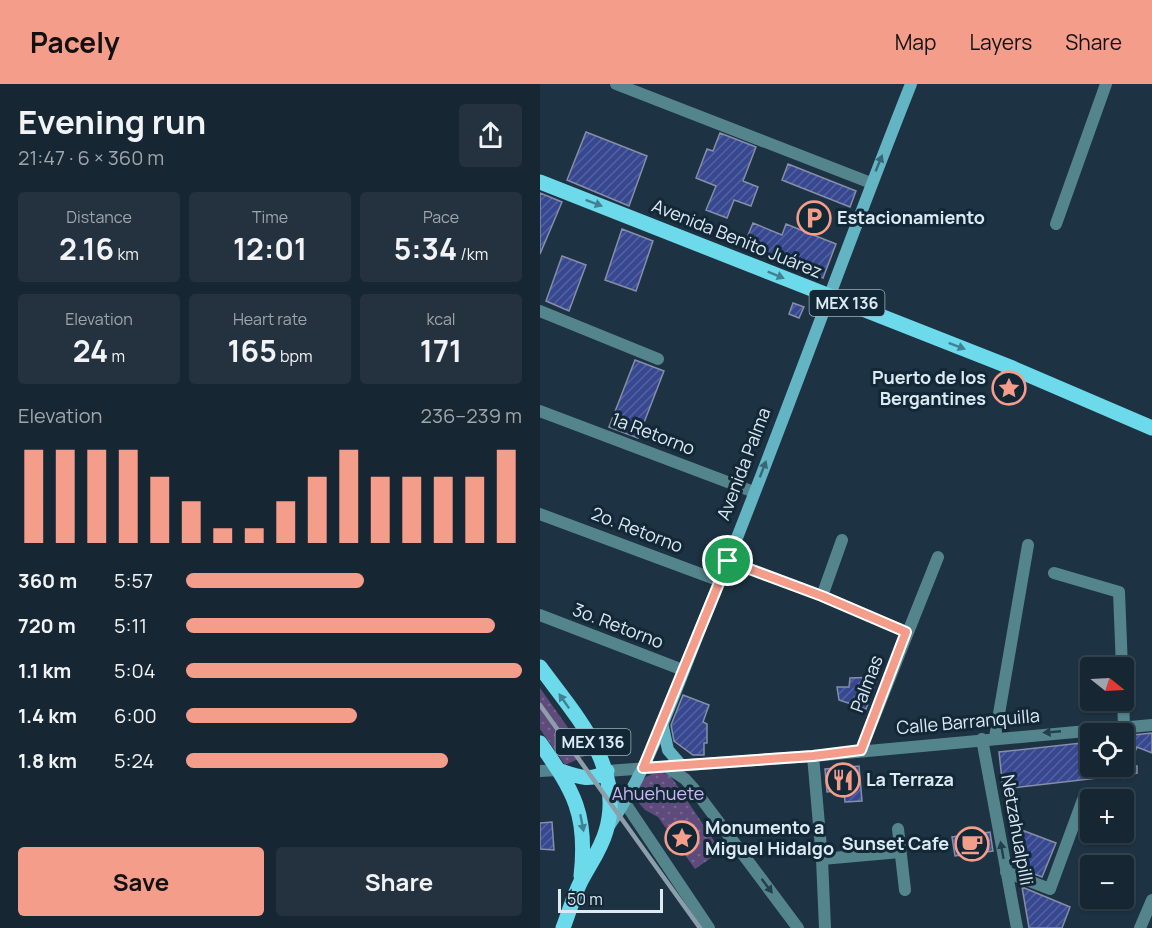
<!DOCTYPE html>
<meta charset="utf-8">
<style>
body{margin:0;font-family:Manrope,sans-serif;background:#23323e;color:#f1f3f6;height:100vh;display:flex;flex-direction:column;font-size:22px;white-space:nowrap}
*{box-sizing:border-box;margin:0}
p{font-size:20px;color:#9ea5ac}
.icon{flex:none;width:33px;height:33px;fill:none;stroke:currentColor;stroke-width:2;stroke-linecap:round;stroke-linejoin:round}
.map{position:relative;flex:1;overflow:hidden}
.drawer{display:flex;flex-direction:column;background:#162632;width:540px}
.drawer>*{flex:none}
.needle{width:39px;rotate:108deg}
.buttons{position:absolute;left:540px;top:573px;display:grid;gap:12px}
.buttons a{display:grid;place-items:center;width:54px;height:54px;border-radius:6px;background:#162632;box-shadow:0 2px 4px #0004,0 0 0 2px #35434d;font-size:30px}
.scale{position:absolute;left:18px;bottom:15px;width:105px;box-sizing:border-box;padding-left:6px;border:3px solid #dceaf4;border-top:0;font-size:16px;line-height:21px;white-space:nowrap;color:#dceaf4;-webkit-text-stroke:4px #132837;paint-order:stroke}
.pin{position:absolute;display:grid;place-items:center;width:51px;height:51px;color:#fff;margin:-26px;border:3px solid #fff;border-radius:50%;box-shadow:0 2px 6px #0007}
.round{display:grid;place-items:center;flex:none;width:63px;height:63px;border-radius:6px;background:#23323e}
.head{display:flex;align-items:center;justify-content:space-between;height:102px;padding:0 18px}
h1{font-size:33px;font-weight:700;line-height:45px}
.figures{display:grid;grid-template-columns:repeat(3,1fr);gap:9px;height:102px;padding:6px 18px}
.figures div{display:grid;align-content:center;border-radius:6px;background:#23323e;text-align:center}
.figures b{font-size:30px;font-weight:700}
.figures small{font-size:16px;font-weight:400}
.figures p{font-size:16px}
.chart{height:168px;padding:12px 18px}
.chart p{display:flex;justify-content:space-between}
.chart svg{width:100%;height:108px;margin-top:6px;stroke:#f49d8b;stroke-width:6}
.cta{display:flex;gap:12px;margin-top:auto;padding:12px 18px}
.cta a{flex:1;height:69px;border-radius:6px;background:#f49d8b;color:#111;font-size:24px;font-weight:700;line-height:69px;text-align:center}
.cta a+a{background:#23323e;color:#f1f3f6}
ul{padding:0 18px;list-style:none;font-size:20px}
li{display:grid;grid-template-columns:96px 72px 1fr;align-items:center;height:45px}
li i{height:15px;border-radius:8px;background:#f49d8b}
header{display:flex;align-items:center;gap:36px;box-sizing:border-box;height:84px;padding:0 30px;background:#f49d8b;color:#111}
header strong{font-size:28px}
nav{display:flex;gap:33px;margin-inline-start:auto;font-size:21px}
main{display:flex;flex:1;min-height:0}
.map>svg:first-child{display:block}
.park{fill:url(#park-dots)}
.building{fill:url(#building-hatch);stroke:#868ea8;stroke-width:1.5}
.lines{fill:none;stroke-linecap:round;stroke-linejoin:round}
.minor{stroke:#54858d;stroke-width:12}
.secondary{stroke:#63b5c3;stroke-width:12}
.primary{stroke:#6ddaec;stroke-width:15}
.rail{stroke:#8d9eab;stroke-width:4.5}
.oneway{fill:#376776}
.oneway2{fill:#408192}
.oneway3{fill:#233f4c}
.route-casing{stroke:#fff;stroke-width:12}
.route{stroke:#f49d8b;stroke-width:8}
.labels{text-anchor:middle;stroke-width:6;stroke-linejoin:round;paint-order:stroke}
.shield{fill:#132837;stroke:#a0b0bb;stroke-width:1.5}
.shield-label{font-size:16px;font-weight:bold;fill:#dceaf4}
.poi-label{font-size:18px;font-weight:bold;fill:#dceaf4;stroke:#132837;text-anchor:start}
.street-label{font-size:18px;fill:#dceaf4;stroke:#132837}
.park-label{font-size:18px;fill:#ceb7f6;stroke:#132837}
</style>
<header>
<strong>Pacely</strong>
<nav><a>Map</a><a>Layers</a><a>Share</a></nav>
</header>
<main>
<section class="drawer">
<div class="head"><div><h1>Evening run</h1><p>21:47 · 6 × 360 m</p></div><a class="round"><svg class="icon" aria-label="share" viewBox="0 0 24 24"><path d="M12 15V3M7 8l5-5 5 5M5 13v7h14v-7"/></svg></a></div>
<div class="figures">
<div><p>Distance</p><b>2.16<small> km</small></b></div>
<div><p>Time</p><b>12:01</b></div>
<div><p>Pace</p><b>5:34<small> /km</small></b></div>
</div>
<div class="figures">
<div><p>Elevation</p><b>24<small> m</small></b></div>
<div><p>Heart rate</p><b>165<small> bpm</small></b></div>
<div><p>kcal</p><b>171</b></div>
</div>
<div class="chart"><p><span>Elevation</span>236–239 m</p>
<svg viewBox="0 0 160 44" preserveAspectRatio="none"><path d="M5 44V6M15 44V6M25 44V6M35 44V6M45 44V17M55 44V27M65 44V38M75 44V38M85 44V27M95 44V17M105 44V6M115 44V17M125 44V17M135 44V17M145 44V17M155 44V6"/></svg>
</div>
<ul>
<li><b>360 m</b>5:57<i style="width:53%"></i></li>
<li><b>720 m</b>5:11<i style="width:92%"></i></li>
<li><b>1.1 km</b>5:04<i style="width:100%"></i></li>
<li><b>1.4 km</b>6:00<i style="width:51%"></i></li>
<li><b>1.8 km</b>5:24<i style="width:78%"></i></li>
</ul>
<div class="cta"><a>Save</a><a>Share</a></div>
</section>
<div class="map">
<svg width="612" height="844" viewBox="0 0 612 844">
<defs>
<pattern id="park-dots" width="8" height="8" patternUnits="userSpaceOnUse" patternTransform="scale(1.5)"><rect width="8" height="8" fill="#5e4b7b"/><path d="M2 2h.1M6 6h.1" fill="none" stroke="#74658e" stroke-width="1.8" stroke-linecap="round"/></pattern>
<pattern id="building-hatch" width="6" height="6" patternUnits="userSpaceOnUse" patternTransform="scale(1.5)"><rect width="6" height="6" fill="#374890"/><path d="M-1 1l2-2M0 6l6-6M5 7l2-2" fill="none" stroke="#5363a0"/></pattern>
</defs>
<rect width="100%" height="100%" fill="#1d3242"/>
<path class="park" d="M 0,604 L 41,662 L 47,671 L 25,681 L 0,645 Z
M 119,688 L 130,691 L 181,767 L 155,785 L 118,733 L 105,726 L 96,716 C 98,699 102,692 119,688 Z"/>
<path class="building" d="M 46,48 L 107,72 L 89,122 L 27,96 Z
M 180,49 L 216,63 L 203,97 L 218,103 L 211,122 L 194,116 L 187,134 L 166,126 L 176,102 L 156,94 L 167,65 L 173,67 Z
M 248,80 L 316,107 L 310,123 L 242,96 Z
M 0,109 L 22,118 L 0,170 Z
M 213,139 L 242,151 L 246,140 L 296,160 L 283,194 L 204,161 Z
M 82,145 L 113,157 L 96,207 L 65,196 Z
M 22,172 L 46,181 L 29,227 L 6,217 Z
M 253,219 L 264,223 L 259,234 L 249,230 Z
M 95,276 L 124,287 L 98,354 L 69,343 Z
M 338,593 L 326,625 L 299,616 L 297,603 L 309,603 L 310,594 Z
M 143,611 L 169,621 L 163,638 L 167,640 L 167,659 L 164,659 L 164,671 L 153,671 L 134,657 L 131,641 Z
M 612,649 L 612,669 L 597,663 L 589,682 L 597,682 L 597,689 L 586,691 L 584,695 L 584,691 L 463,705 L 459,668 L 550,658 L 550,682 L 584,682 L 584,652 Z
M 319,682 L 322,717 L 305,718 L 304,706 L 287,708 L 285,685 Z
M 12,738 L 14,766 L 0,765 L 0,739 Z
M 471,742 L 516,759 L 502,793 L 477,783 Z
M 450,748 L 453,767 L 415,772 L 412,753 Z
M 482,803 L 530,823 L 522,844 L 489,844 Z"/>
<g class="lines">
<path class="minor" d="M 76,0 L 331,99
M 516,140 L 566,0
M 0,227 L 118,275
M 0,327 L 214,408
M 0,430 L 180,497
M 188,477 L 282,512 L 366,548
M 514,489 L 579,508 L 582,584
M 282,512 L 302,456
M 0,531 L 143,586
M 583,616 L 584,642
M 455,653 L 488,461
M 442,655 L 477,844
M 321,666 L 398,473
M 273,672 L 282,775 L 285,844
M 127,683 L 145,695 L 154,705 L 258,844
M 0,687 L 18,686
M 67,687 L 273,672 L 612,641
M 85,719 L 169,844
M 358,745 L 365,806
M 282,775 L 360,768
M 466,788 L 510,805 L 545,710
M 600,844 L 612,816"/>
<path class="secondary" d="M 122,638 L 128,666 L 141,681
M 67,745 C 111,683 135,606 164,536 C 237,359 300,178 371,0"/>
<path class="primary" d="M 0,98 L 470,283 L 612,344
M 0,583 C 35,631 85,683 66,747 C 61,765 50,780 41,797 C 34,811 29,828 23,844
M 0,659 C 34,708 48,730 41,792
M 18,686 C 36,692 51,699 67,687"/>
<path class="rail" d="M 0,621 L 160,844"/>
</g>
<defs><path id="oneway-solid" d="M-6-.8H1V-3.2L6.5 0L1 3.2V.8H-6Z" transform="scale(1.5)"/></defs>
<g class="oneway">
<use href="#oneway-solid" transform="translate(339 79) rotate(-68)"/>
<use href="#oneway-solid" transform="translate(223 385) rotate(-69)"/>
</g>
<g class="oneway2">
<use href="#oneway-solid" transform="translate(54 119) rotate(21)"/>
<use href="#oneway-solid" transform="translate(236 191) rotate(22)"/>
<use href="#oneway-solid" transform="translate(417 262) rotate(21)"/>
<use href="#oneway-solid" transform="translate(24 617) rotate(-125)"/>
<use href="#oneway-solid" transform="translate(42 739) rotate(79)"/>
</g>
<g class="oneway3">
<use href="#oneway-solid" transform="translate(512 648) rotate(175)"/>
<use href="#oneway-solid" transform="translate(462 766) rotate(-100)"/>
<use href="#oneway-solid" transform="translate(227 802) rotate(53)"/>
</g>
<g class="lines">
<defs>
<path id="route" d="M 188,477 L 282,512 L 366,548 L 321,666 L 273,672 L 103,684 Z"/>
</defs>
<use href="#route" class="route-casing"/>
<use href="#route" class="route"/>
</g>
<defs>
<symbol id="parking-ring" viewBox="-11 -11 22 22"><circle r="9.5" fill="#132837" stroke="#f49d8b" stroke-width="1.5"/><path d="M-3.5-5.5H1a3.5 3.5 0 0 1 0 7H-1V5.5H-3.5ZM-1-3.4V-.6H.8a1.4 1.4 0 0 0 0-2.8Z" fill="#f49d8b"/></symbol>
<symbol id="sight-ring" viewBox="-11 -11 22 22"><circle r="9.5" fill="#132837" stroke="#f49d8b" stroke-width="1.5"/><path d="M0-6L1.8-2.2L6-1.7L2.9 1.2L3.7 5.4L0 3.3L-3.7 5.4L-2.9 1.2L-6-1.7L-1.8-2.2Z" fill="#f49d8b"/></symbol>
<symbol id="restaurant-ring" viewBox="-11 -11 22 22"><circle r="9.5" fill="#132837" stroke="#f49d8b" stroke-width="1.5"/><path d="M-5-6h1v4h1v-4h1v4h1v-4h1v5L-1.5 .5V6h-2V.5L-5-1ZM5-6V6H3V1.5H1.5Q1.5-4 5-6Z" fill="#f49d8b"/></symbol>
<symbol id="cafe-ring" viewBox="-11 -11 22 22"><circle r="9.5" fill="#132837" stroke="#f49d8b" stroke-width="1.5"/><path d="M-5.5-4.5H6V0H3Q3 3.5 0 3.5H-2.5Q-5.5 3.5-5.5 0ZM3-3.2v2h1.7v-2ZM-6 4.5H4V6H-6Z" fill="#f49d8b"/></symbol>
</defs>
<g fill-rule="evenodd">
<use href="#parking-ring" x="255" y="115" width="38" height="38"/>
<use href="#sight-ring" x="450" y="285" width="38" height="38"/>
<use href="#restaurant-ring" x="284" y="677" width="38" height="38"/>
<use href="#sight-ring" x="123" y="735" width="38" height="38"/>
<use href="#cafe-ring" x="413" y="741" width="38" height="38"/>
</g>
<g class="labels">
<g class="shield">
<rect x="269.5" y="206" width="75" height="26" rx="4.5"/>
<rect x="15.5" y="645" width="75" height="26" rx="4.5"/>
</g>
<g class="shield-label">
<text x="307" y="225">MEX 136</text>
<text x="53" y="664">MEX 136</text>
</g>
<g class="poi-label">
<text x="297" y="140">Estacionamiento</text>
<text x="446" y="300" text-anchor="end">Puerto de los<tspan x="446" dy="21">Bergantines</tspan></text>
<text x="326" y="702">La Terraza</text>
<text x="165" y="750">Monumento a<tspan x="165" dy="21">Miguel Hidalgo</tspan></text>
<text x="409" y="766" text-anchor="end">Sunset Cafe</text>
</g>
<g class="street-label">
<text transform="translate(197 155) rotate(22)" y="6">Avenida Benito Juárez</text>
<text transform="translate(113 350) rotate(21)" y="6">1a Retorno</text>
<text transform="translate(204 380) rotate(-69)" y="6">Avenida Palma</text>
<text transform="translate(97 446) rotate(21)" y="6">2o. Retorno</text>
<text transform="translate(78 542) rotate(21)" y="6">3o. Retorno</text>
<text transform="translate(327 600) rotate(-69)" y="6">Palmas</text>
<text transform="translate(428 638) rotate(-5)" y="6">Calle Barranquilla</text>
<text transform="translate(477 746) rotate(80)" y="6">Netzahualpilli</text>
</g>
<g class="park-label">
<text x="118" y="716">Ahuehuete</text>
</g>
</g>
</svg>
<div class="buttons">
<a><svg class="needle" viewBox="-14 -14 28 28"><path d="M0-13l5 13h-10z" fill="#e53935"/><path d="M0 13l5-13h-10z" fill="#9ea5ac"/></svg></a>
<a><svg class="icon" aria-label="locate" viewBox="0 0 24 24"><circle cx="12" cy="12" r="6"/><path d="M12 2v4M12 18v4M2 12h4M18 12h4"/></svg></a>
<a>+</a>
<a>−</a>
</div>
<div class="scale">50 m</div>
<div class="pin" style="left:188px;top:477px;background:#1e9e55"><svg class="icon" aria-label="arrive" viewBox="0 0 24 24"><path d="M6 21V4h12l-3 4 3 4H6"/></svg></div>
</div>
</main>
